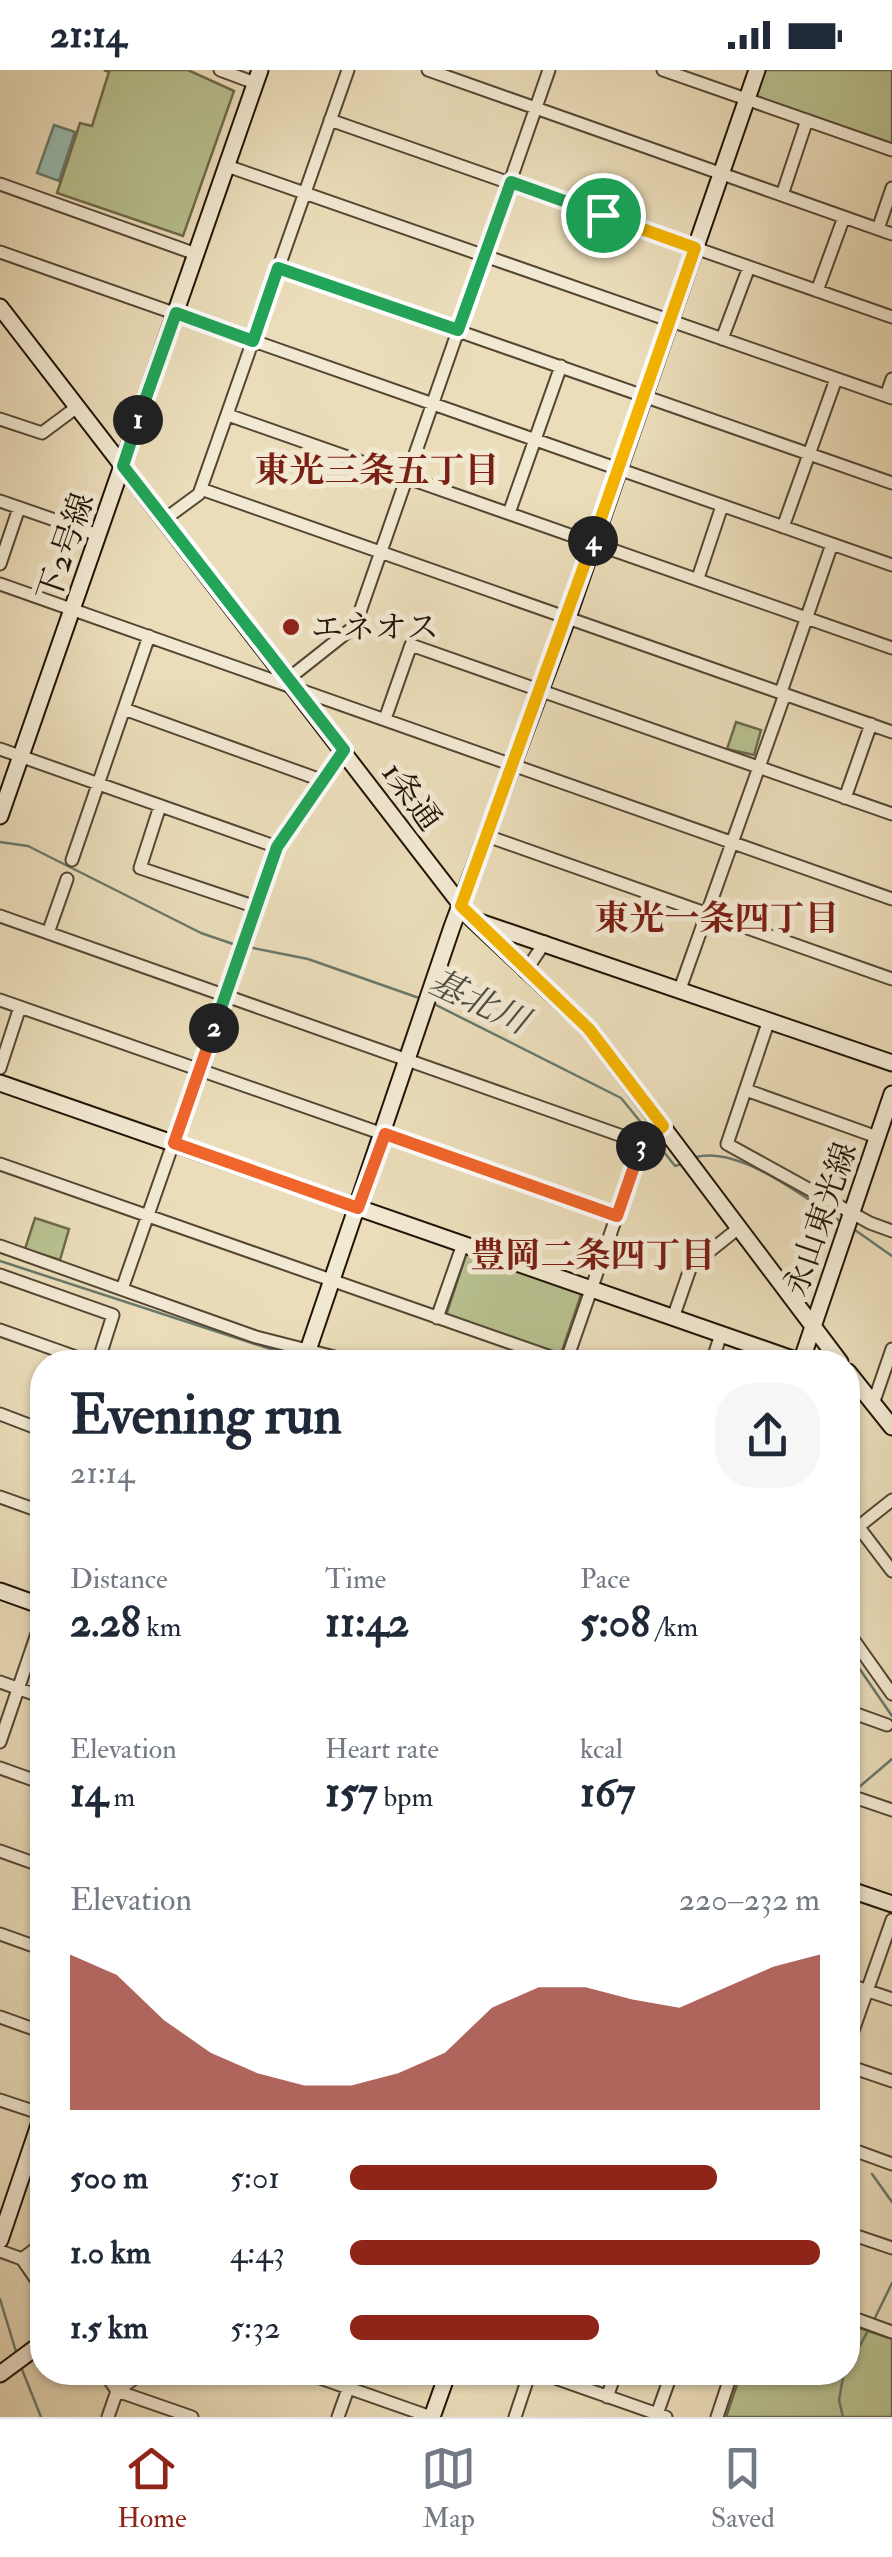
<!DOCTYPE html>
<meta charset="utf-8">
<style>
body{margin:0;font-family:"IM FELL Double Pica","Noto Serif JP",serif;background:#f6f6f7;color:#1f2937;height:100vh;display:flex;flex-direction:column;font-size:38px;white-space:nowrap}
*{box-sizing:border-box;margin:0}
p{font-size:32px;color:#747a83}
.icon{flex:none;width:55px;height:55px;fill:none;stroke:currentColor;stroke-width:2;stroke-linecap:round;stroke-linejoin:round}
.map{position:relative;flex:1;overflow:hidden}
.details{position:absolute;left:30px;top:1280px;width:830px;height:1035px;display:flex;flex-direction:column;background:#fff;border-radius:40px;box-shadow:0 2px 8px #0004}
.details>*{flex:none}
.pin{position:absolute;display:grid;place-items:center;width:85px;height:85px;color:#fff;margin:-42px;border:5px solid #fff;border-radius:50%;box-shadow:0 2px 10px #0007}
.km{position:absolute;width:50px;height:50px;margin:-25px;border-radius:50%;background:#222;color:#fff;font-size:28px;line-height:50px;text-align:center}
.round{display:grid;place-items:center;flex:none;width:105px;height:105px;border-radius:40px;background:#f6f6f7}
.overview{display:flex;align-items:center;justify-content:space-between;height:170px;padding:0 40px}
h1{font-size:55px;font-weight:700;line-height:75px}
.stats{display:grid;grid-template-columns:repeat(3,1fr);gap:15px;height:170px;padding:10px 40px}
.stats div{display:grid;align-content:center}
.stats b{font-size:42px;font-weight:700}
.stats small{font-size:28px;font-weight:400}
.stats p{font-size:28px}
.chart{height:280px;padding:20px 40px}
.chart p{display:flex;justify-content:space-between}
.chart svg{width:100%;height:180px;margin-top:10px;fill:#8f2418;opacity:.7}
ul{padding:0 40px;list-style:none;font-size:32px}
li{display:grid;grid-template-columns:160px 120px 1fr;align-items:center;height:75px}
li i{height:25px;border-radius:12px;background:#8f2418}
.status{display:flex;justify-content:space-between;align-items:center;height:70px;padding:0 50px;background:#fff;direction:ltr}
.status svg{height:28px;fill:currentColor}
.dock{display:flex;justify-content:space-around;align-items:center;height:140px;border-top:2px solid #e0e1e3;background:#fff;font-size:28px;color:#747a83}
.dock a{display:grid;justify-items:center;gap:5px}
.dock .current{color:#8f2418}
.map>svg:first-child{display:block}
.green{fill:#b8c08f;stroke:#6c6a4a;stroke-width:2.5}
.water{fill:#98bcb0;stroke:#68796c;stroke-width:2.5}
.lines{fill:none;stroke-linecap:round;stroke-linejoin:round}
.stream{stroke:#68796c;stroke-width:2.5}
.street-casing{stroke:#544633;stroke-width:15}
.secondary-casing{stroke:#211406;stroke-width:19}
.street{stroke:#f2e9d2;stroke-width:11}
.secondary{stroke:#f2e9d2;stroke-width:15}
.split-1-casing{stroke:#fff;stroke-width:20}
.split-2-casing{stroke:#fff;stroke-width:20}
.split-3-casing{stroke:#fff;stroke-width:20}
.split-4-casing{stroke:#fff;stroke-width:20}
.split-5-casing{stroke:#fff;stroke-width:20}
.split-1{stroke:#22a559;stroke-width:12}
.split-2{stroke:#22a559;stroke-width:12}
.split-3{stroke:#f0652b;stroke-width:12}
.split-4{stroke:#f5b400;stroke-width:12}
.split-5{stroke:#f5b400;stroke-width:12}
.poi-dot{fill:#8f2418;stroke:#f2e9d2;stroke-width:4}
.labels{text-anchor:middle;stroke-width:10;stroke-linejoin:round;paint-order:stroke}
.street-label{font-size:32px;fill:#211406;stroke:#f2e9d2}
.poi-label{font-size:32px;fill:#211406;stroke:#f2e9d2;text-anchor:start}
.neighbourhood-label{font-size:35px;font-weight:bold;fill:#7a1f14;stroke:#f2e9d2}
.water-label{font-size:35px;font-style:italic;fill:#4b4f42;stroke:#f2e9d2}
</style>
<div class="status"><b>21:14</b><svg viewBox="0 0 49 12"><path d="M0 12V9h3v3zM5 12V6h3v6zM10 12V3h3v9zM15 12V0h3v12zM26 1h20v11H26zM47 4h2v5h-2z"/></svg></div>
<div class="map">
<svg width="892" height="2347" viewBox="0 0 892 2347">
<rect width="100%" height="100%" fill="#ebddba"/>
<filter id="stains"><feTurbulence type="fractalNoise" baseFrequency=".002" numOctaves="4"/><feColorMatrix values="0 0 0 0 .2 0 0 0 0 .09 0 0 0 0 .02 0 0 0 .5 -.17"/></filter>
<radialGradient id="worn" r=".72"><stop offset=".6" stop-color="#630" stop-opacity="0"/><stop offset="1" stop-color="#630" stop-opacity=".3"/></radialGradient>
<path class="green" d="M 104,0 L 188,0 L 234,21 L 183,166 L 57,123 L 80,53 L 92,56 L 109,2 Z
M 760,0 L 892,0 L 892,75 L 750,28 Z
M 736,652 L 761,660 L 754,685 L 727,679 Z
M 35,1148 L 69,1159 L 60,1190 L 25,1179 Z
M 467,1182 L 582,1222 L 561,1284 L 446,1245 Z
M 848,2254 L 892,2269 L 892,2347 L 726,2347 L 741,2303 L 848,2302 Z"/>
<path class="water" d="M 54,55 L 75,62 L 59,111 L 37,103 Z"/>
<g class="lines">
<path class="stream" d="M 0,772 L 28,776 L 201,863 L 236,875
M 248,877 L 308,889 L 422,929
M 434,934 L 621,1028 L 648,1061
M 653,1068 L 675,1096 L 685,1093
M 696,1087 C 740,1076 804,1127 840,1151
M 855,1160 L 892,1186
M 0,1191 L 298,1288
M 848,1582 L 892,1646
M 851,1724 L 892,1689
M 872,2104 L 892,2132
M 0,2229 L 17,2285
M 873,2252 L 892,2213
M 21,2297 L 41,2347
M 848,2297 L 869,2259
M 843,2347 L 839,2330 L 844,2302"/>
<defs>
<path id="street" d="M 220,0 L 255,13
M 428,0 L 892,164
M 663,0 L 892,80
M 330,50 L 892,247
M 227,96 L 892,328
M 0,114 L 196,184
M 782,125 L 807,50
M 878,159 L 892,118
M 0,182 L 892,495
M 278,198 L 892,413
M 817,221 L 844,147
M 722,269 L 749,197
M 886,326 L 892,309
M 228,345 L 892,578
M 0,349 L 42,363 L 77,337
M 201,419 L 892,662
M 0,431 L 98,465
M 509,443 L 561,296
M 165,449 L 199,424 L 348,0
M 783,457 L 836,309
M 0,494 L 19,438
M 698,508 L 722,436
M 0,514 L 892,829
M 288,609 L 355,556 L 549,0
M 781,622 L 832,474
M 124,639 L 321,710
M 385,649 L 411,575 L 892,744
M 0,679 L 277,777
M 845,728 L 871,654
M 160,736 L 140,798 L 256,837
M 487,766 L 892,909
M 72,790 L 149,566
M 0,846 L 642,1073
M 48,863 L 67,809
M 525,902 L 545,872
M 680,919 L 785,624
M 0,930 L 617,1146
M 769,950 L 727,1074 L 870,1153 L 892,1161
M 0,998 L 20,937
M 746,1020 L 877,1067
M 0,1094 L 565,1292
M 0,1176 L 256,1267 L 354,1292
M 0,1205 L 113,1245 L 98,1292
M 122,1219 L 277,777 L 344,680
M 437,1248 L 463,1174
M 673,1248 L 691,1196 L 740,1157
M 0,1260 L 90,1292
M 566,1292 L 642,1073 L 663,1056
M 712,1292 L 721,1264
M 873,1334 L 892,1279
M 0,1344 L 42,1360
M 0,1427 L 42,1442
M 848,1443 L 892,1501
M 858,1457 L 892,1430
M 848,1562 L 892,1624
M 0,1612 L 42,1627
M 848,1641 L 887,1655
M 0,1672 L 42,1549
M 0,1698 L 42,1713
M 848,1725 L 892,1740
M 0,1781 L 42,1796
M 0,1864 L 42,1879
M 848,1914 L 892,1929
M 0,1947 L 42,1962
M 848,1975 L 892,1850
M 848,1996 L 892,2011
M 0,2030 L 42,2044
M 848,2078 L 892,2094
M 848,2163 L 892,2178
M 0,2181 L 22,2189 L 42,2218
M 22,2189 L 42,2174
M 848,2246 L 892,2262
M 104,2302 L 117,2321 L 192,2347
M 303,2302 L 431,2347
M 538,2302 L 666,2347
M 607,2327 L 616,2302
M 657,2344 L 672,2302
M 108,2347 L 117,2321 L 143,2302
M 338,2347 L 354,2302
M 515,2347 L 530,2302
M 717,2347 L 732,2302"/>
<path id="secondary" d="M 0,237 L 471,848 L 589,959 L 840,1292
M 0,746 L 260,0
M 474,850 L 892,993
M 0,1013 L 801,1292
M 304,1292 L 452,857 L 568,547 L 757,0
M 801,1292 L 892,1024
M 848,1302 L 892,1357
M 0,1521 L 42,1536
M 848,1819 L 892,1834
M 0,2170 L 42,2046
M 0,2304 L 42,2273
M 432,2347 L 448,2302"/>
</defs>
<use href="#street" class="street-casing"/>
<use href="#secondary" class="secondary-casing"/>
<use href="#street" class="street"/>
<use href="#secondary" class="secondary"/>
</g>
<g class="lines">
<defs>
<path id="split-1" d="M 138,350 L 176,243 L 253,271 L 278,198 L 458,260 L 511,112 L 603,145"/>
<path id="split-2" d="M 138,350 L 123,396 L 344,680 L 277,777 L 214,958"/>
<path id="split-3" d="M 214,958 L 174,1073 L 358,1138 L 385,1064 L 617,1146 L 641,1076"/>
<path id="split-4" d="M 593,471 L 461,836 L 589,959 L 663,1056 L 641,1076"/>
<path id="split-5" d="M 593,471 L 695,178 L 603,145"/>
</defs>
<use href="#split-1" class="split-1-casing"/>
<use href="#split-2" class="split-2-casing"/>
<use href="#split-3" class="split-3-casing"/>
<use href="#split-4" class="split-4-casing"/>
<use href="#split-5" class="split-5-casing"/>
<use href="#split-1" class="split-1"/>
<use href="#split-2" class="split-2"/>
<use href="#split-3" class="split-3"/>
<use href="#split-4" class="split-4"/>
<use href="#split-5" class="split-5"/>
</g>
<circle class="poi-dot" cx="291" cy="557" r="10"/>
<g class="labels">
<g class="street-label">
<text transform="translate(65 477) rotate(-71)" y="11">下2号線</text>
<text transform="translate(412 726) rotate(54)" y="11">1条通</text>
<text transform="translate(820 1149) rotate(-71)" y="11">永山東光線</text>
</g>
<g class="poi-label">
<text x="311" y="568">エネオス</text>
</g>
<g class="neighbourhood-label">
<text x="377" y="412">東光三条五丁目</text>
<text x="717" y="860">東光一条四丁目</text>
<text x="593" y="1197">豊岡二条四丁目</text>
</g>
<g class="water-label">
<text transform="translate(479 931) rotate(25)" y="12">基北川</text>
</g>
</g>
<rect width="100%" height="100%" filter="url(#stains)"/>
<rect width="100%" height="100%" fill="url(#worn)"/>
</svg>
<div class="pin" style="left:603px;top:145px;background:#1e9e55"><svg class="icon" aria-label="arrive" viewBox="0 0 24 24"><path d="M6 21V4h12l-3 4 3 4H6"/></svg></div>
<b class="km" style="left:138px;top:350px">1</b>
<b class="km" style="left:214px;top:958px">2</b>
<b class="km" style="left:641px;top:1076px">3</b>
<b class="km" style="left:593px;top:471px">4</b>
<section class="details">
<div class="overview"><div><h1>Evening run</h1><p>21:14</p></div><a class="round"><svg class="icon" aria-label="share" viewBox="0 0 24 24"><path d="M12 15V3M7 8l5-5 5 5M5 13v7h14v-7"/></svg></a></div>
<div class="stats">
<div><p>Distance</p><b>2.28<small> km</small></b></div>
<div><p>Time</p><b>11:42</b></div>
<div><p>Pace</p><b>5:08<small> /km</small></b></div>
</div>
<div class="stats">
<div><p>Elevation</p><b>14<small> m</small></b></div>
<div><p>Heart rate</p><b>157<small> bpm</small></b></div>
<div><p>kcal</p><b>167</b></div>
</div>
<div class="chart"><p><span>Elevation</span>220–232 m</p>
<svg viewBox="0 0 160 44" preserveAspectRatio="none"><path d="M0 44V6L10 11L20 22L30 30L40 35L50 38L60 38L70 35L80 30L90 19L100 14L110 14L120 17L130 19L140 14L150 9L160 6V44z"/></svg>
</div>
<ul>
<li><b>500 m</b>5:01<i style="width:78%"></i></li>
<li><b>1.0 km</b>4:43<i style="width:100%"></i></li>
<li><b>1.5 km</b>5:32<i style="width:53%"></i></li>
</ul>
</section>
</div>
<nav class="dock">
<a class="current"><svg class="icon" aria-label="home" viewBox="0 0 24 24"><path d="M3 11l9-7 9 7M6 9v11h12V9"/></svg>Home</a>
<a><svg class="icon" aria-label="map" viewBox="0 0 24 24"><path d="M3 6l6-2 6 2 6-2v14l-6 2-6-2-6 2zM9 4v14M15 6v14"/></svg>Map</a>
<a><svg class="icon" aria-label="saved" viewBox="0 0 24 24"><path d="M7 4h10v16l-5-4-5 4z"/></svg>Saved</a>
</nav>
